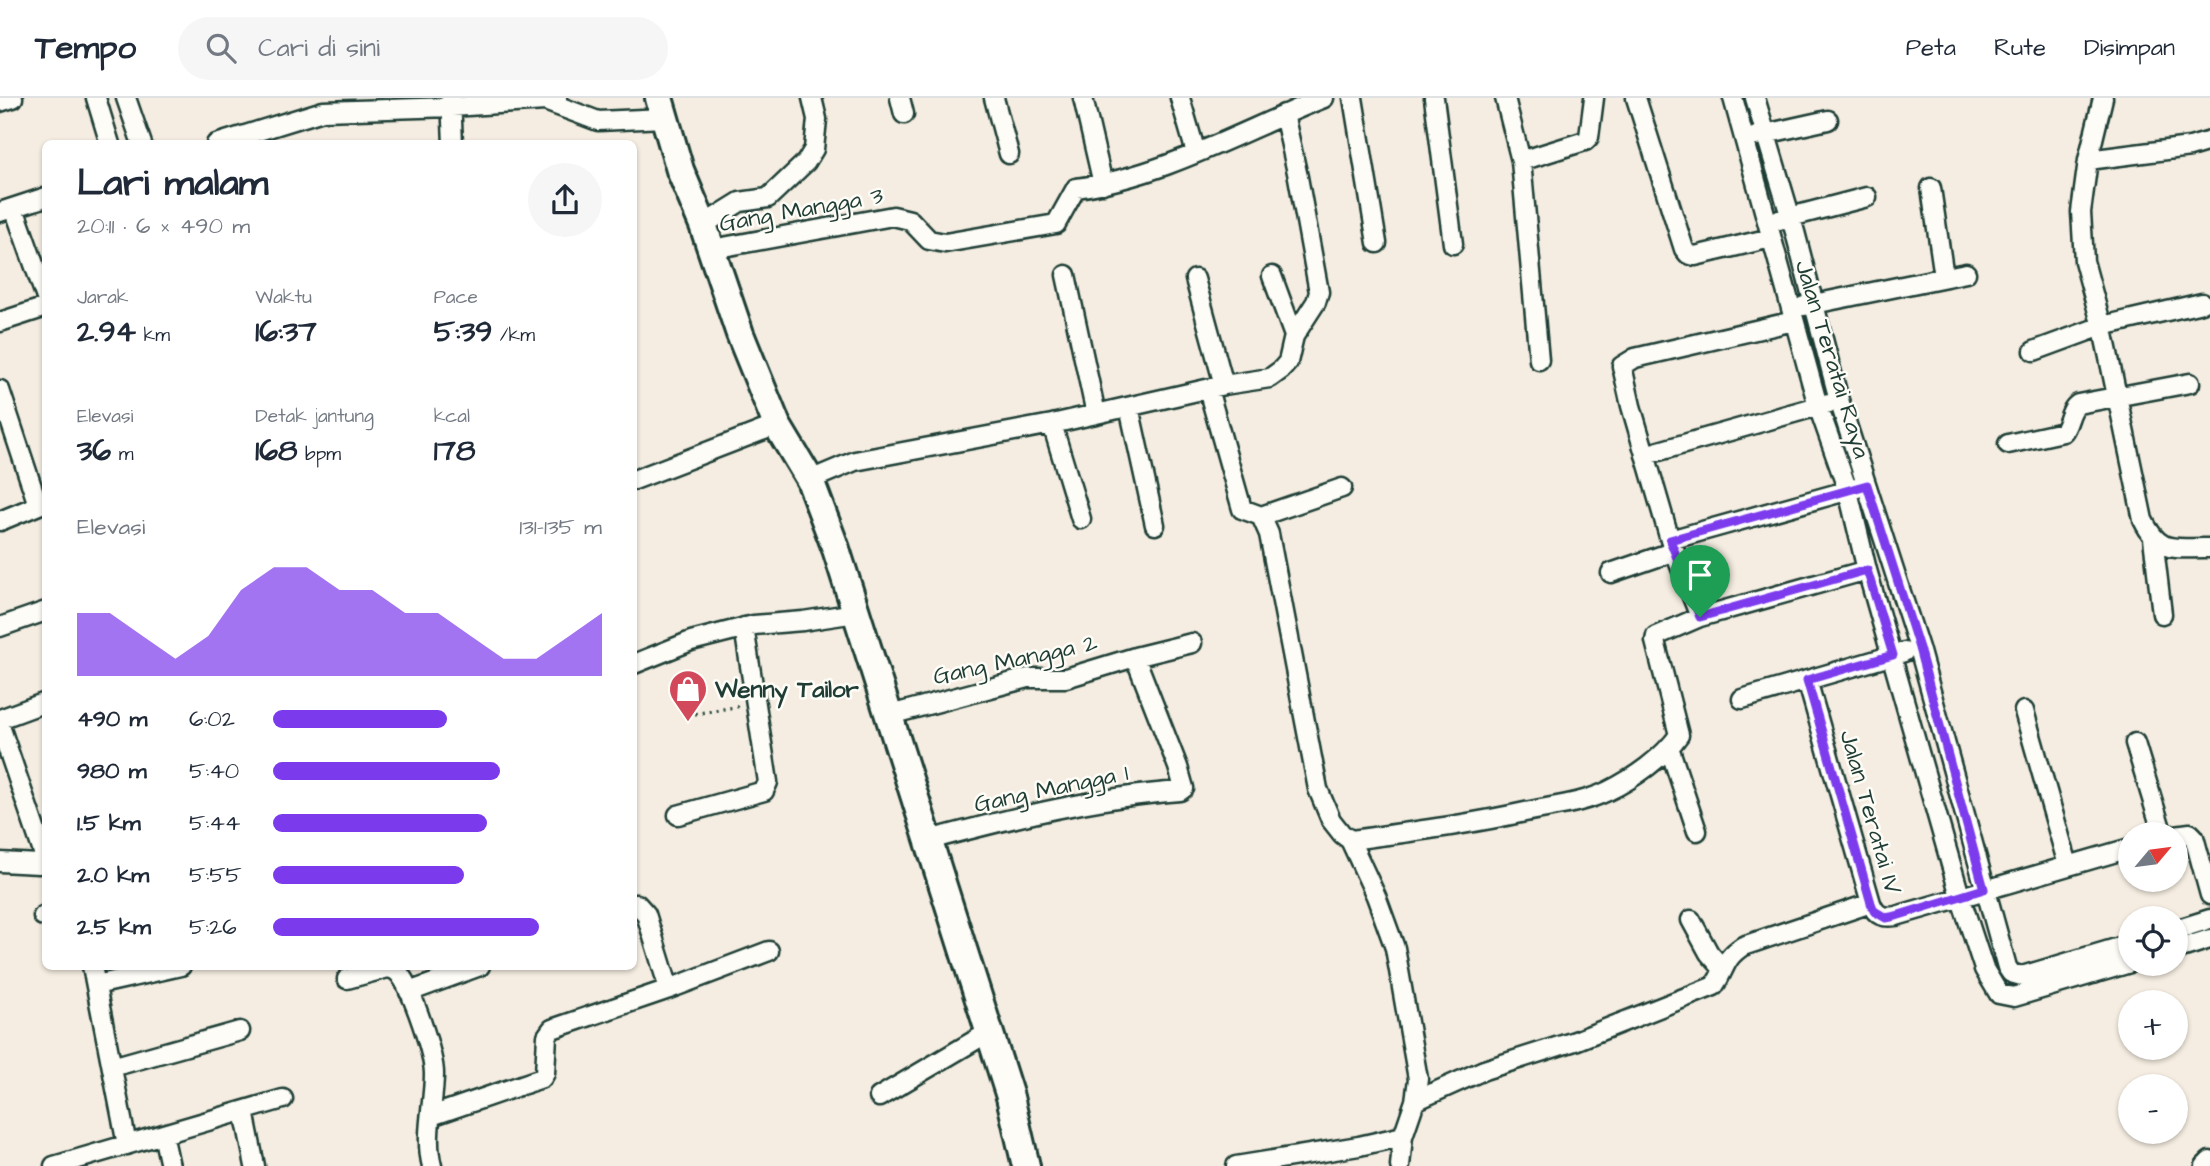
<!DOCTYPE html>
<html lang="id">
<meta charset="utf-8">
<style>
body{margin:0;font-family:"Architects Daughter",sans-serif;background:#f6f6f7;color:#1f2937;height:100vh;display:flex;flex-direction:column;font-size:26px;white-space:nowrap}
*{box-sizing:border-box;margin:0}
p{font-size:23px;color:#747a83}
.icon{flex:none;width:38px;height:38px;fill:none;stroke:currentColor;stroke-width:2;stroke-linecap:round;stroke-linejoin:round}
.map{position:relative;flex:1;overflow:hidden}
.panel{position:absolute;left:42px;top:42px;width:595px;height:830px;display:flex;flex-direction:column;background:#fff;border-radius:10px;box-shadow:0 2px 5px #0004}
.panel>*{flex:none}
.needle{width:46px;rotate:61deg}
.controls{position:absolute;left:2118px;top:724px;display:grid;gap:14px}
.controls a{display:grid;place-items:center;width:70px;height:70px;border-radius:50%;background:#fff;box-shadow:0 2px 5px #0004;font-size:35px}
.pin{position:absolute;display:grid;place-items:center;width:60px;height:60px;color:#fff;margin:-72px -30px;border-radius:50% 50% 50% 0;rotate:-45deg;box-shadow:0 0 7px #0007}
.pin .icon{rotate:45deg}
.round{display:grid;place-items:center;flex:none;width:74px;height:74px;border-radius:37px;background:#f6f6f7}
.summary{display:flex;align-items:center;justify-content:space-between;height:119px;padding:0 35px}
h1{font-size:38px;font-weight:800;line-height:52px}
.figures{display:grid;grid-template-columns:repeat(3,1fr);gap:10px;height:119px;padding:7px 35px}
.figures div{display:grid;align-content:center}
.figures b{font-size:30px;font-weight:800}
.figures small{font-size:19px;font-weight:400}
.figures p{font-size:19px}
.chart{height:196px;padding:14px 35px}
.chart p{display:flex;justify-content:space-between}
.chart svg{width:100%;height:126px;margin-top:7px;fill:#7c3aed;opacity:.7}
ul{padding:0 35px;list-style:none;font-size:23px}
li{display:grid;grid-template-columns:112px 84px 1fr;align-items:center;height:52px}
li i{height:18px;border-radius:9px;background:#7c3aed}
header{display:flex;align-items:center;gap:42px;box-sizing:border-box;height:98px;padding:0 35px;background:#fff;border-bottom:2px solid #e0e1e3}
header strong{font-size:33px}
nav{display:flex;gap:38px;margin-inline-start:auto;font-size:24px}
.search{width:490px;height:63px;background:#f6f6f7;display:flex;align-items:center;gap:18px;box-sizing:border-box;padding:0 24px;border-radius:38px;color:#747a83;font-size:26px}
.map>svg:first-child{display:block}
.lines{fill:none;stroke-linecap:round;stroke-linejoin:round}
.street-casing{stroke:#1f3d34;stroke-width:23}
.secondary-casing{stroke:#1f3d34;stroke-width:32}
.path{stroke:#1f3d34;stroke-width:3.5;stroke-dasharray:2 5;stroke-linecap:butt}
.street{stroke:#fdfcf7;stroke-width:18}
.secondary{stroke:#fdfcf7;stroke-width:26}
.route-casing{stroke:#fff;stroke-width:14}
.route{stroke:#7c3aed;stroke-width:9}
.labels{text-anchor:middle;stroke-width:5;stroke-linejoin:round;paint-order:stroke}
.street-label{font-size:24px;fill:#1f3d34;stroke:#fdfcf7}
.poi-label{font-size:24px;font-weight:bold;fill:#1f3d34;stroke:#fdfcf7;text-anchor:start}
</style>
<header>
<strong>Tempo</strong>
<div class="search"><svg class="icon" aria-label="search" viewBox="0 0 24 24"><circle cx="10" cy="10" r="6"/><path d="M15 15l6 6"/></svg>Cari di sini</div>
<nav><a>Peta</a><a>Rute</a><a>Disimpan</a></nav>
</header>
<div class="map">
<svg width="2210" height="1068" viewBox="0 0 2210 1068">
<rect width="100%" height="100%" fill="#f5ede1"/>
<filter id="ink" filterUnits="userSpaceOnUse"><feTurbulence type="fractalNoise" baseFrequency=".0143" numOctaves="2"/><feDisplacementMap in="SourceGraphic" scale="14" xChannelSelector="R" yChannelSelector="G"/><feConvolveMatrix kernelMatrix="1 2 1 2 8 2 1 2 1" color-interpolation-filters="sRGB"/></filter>
<g filter="url(#ink)">
<g class="lines">
<defs>
<path id="street" d="M 96,0 L 110,46
M 126,0 L 142,46
M 451,0 L 453,46
M 900,0 L 904,16
M 994,0 L 1009,56
M 1083,0 L 1103,86
M 1180,0 L 1196,55
M 1353,0 L 1377,145
M 1434,0 L 1453,146
M 1505,0 L 1521,63 L 1585,43 L 1589,39 L 1594,0
M 1636,0 L 1684,151 L 1688,156 L 1695,158 L 1771,140
M 1733,0 L 1818,308 L 1848,393 L 1867,472 L 1960,798 L 1984,871 L 1999,896 L 2014,899 L 2130,865
M 1755,0 L 1795,134 L 1839,302 L 1919,550 L 2007,869 L 2011,875 L 2022,878 L 2130,846
M 2103,0 L 2088,62 L 2081,114 L 2084,163 L 2104,236 L 2143,422 C 2161,458 2173,449 2210,450
M 545,3 L 598,23 L 665,20
M 0,4 L 13,0
M 1756,38 L 1828,22
M 216,46 L 323,13 L 452,9 L 545,3 L 557,0
M 2088,62 L 2190,49 L 2210,43
M 1521,63 L 1539,262
M 1931,90 L 1944,179
M 14,110 L 46,200
M 0,114 L 46,99
M 1779,122 L 1867,99
M 703,127 L 740,104 L 768,100 L 806,64 L 814,51 L 817,21 L 812,0
M 712,151 L 893,118 L 910,122 L 929,142 L 945,145 L 1056,126 L 1076,90 C 1163,79 1243,32 1324,0
M 1066,177 L 1096,316
M 1272,178 L 1294,238
M 1195,181 L 1224,287
M 1804,208 L 1966,175
M 0,224 L 46,209
M 2034,253 L 2102,228 L 2202,205
M 1208,291 L 1242,411 L 1261,418 L 1269,436 L 1318,691 L 1331,722 L 1342,736 L 1350,742 L 1376,798 L 1395,850 L 1418,981 L 1415,1003 L 1403,1038 L 1400,1068
M 0,292 L 38,407
M 1129,309 L 1155,427
M 1052,326 L 1081,421
M 2008,346 L 2063,334 C 2070,325 2069,312 2078,306 L 2190,285
M 1645,357 L 1829,305
M 634,382 L 777,327
M 810,382 L 855,363 L 1052,326 L 1224,287 L 1270,280 L 1281,272 L 1288,264 L 1294,238 L 1316,204 L 1319,194 L 1298,79 L 1284,16
M 1261,418 L 1342,390
M 0,423 L 46,404
M 2153,440 L 2162,516
M 1670,442 L 1857,390
M 1611,475 L 1675,453
M 1700,519 L 1670,442 L 1631,308 L 1622,268 L 1635,260 L 1794,223
M 0,529 L 46,513
M 634,566 L 691,543 L 754,527 L 803,523 L 856,515
M 1807,582 L 1871,805 C 1876,818 1883,820 1896,818 L 2130,750
M 1742,601 L 1904,554
M 2024,613 L 2068,767
M 890,617 L 1028,580 L 1066,580 L 1135,559 L 1192,545
M 0,621 L 46,604
M 0,628 L 44,757 L 44,762 L 39,766 L 0,764
M 2135,645 L 2163,737
M 1669,649 L 1697,733
M 678,717 L 764,693 L 768,684 L 744,529
M 2175,737 L 2190,735 L 2194,739 L 2210,797
M 929,742 C 1012,720 1094,699 1180,693 L 1184,690 L 1178,669 L 1135,559
M 1350,742 C 1408,734 1467,727 1525,714 C 1553,708 1581,706 1608,693 C 1633,681 1663,660 1679,637 L 1655,543 L 1656,538 L 1700,519 L 1867,472
M 634,806 L 637,806 L 646,816 L 669,891
M 43,818 L 46,817
M 1691,822 L 1709,855 L 1723,871
M 2175,832 L 2210,821
M 2175,852 L 2210,841
M 92,868 L 127,1047
M 347,881 L 388,870 C 394,871 398,873 401,878 C 413,895 434,956 434,976 C 434,1006 424,1038 432,1068
M 96,887 L 181,868
M 409,894 L 480,868
M 112,969 L 240,933
M 879,999 L 989,934
M 1415,1003 L 1484,972 L 1575,943 L 1714,888 C 1727,870 1722,862 1743,848 L 1871,805
M 244,1013 L 255,1068
M 431,1018 L 542,980 L 545,975 L 547,938 L 552,931 L 669,891 L 769,853
M 163,1036 L 170,1068
M 54,1068 L 283,1001
M 1236,1068 L 1359,1048 L 1403,1038
M 2205,1068 L 2210,1063"/>
<path id="secondary" d="M 659,0 L 680,72 L 703,127 L 740,236 L 777,327 L 810,382 L 836,451 L 1010,999 L 1026,1068"/>
</defs>
<use href="#street" class="street-casing"/>
<use href="#secondary" class="secondary-casing"/>
<path class="path" d="M 688,617 L 741,608"/>
<use href="#street" class="street"/>
<use href="#secondary" class="secondary"/>
</g>
</g>
<g class="lines" filter="url(#ink)">
<defs>
<path id="route" d="M 1867,387 L 1919,550 L 1984,791 L 1896,818 L 1886,820 L 1874,813 L 1871,805 L 1807,582 L 1893,557 L 1867,472 L 1700,519 L 1670,442 Z"/>
</defs>
<use href="#route" class="route-casing"/>
<use href="#route" class="route"/>
</g>
<defs>
<symbol id="shop-pin" viewBox="-11 -11 22 30"><path d="M0 17L-7.5 6A9.5 9.5 0 1 1 7.5 6Z" fill="#d1495b" stroke="#fdfcf7"/><path d="M-5-2.5h2.3a2.7 3.5 0 0 1 5.4 0H5L5.5 6h-11ZM-1.5-2.5h3a1.5 2.3 0 0 0-3 0Z" fill="#fff"/></symbol>
</defs>
<g fill-rule="evenodd">
<use href="#shop-pin" x="666" y="569" width="44" height="60"/>
</g>
<g class="labels">
<g class="street-label">
<text transform="translate(801 111) rotate(-10)" y="8">Gang Mangga 3</text>
<text transform="translate(1833 261) rotate(73)" y="8">Jalan Teratai Raya</text>
<text transform="translate(1015 561) rotate(-12)" y="8">Gang Mangga 2</text>
<text transform="translate(1051 690) rotate(-12)" y="8">Gang Mangga 1</text>
<text transform="translate(1871 714) rotate(74)" y="8">Jalan Teratai IV</text>
</g>
<g class="poi-label">
<text x="715" y="599">Wenny Tailor</text>
</g>
</g>
</svg>
<div class="controls">
<a><svg class="needle" viewBox="-14 -14 28 28"><path d="M0-13l5 13h-10z" fill="#e53935"/><path d="M0 13l5-13h-10z" fill="#747a83"/></svg></a>
<a><svg class="icon" aria-label="locate" viewBox="0 0 24 24"><circle cx="12" cy="12" r="6"/><path d="M12 2v4M12 18v4M2 12h4M18 12h4"/></svg></a>
<a>+</a>
<a>−</a>
</div>
<div class="pin" style="left:1700px;top:519px;background:#1e9e55"><svg class="icon" aria-label="arrive" viewBox="0 0 24 24"><path d="M6 21V4h12l-3 4 3 4H6"/></svg></div>
<section class="panel">
<div class="summary"><div><h1>Lari malam</h1><p>20:11 · 6 × 490 m</p></div><a class="round"><svg class="icon" aria-label="share" viewBox="0 0 24 24"><path d="M12 15V3M7 8l5-5 5 5M5 13v7h14v-7"/></svg></a></div>
<div class="figures">
<div><p>Jarak</p><b>2.94<small> km</small></b></div>
<div><p>Waktu</p><b>16:37</b></div>
<div><p>Pace</p><b>5:39<small> /km</small></b></div>
</div>
<div class="figures">
<div><p>Elevasi</p><b>36<small> m</small></b></div>
<div><p>Detak jantung</p><b>168<small> bpm</small></b></div>
<div><p>kcal</p><b>178</b></div>
</div>
<div class="chart"><p><span>Elevasi</span>131–135 m</p>
<svg viewBox="0 0 160 44" preserveAspectRatio="none"><path d="M0 44V22L10 22L20 30L30 38L40 30L50 14L60 6L70 6L80 14L90 14L100 22L110 22L120 30L130 38L140 38L150 30L160 22V44z"/></svg>
</div>
<ul>
<li><b>490 m</b>6:02<i style="width:53%"></i></li>
<li><b>980 m</b>5:40<i style="width:69%"></i></li>
<li><b>1.5 km</b>5:44<i style="width:65%"></i></li>
<li><b>2.0 km</b>5:55<i style="width:58%"></i></li>
<li><b>2.5 km</b>5:26<i style="width:81%"></i></li>
</ul>
</section>
</div>
